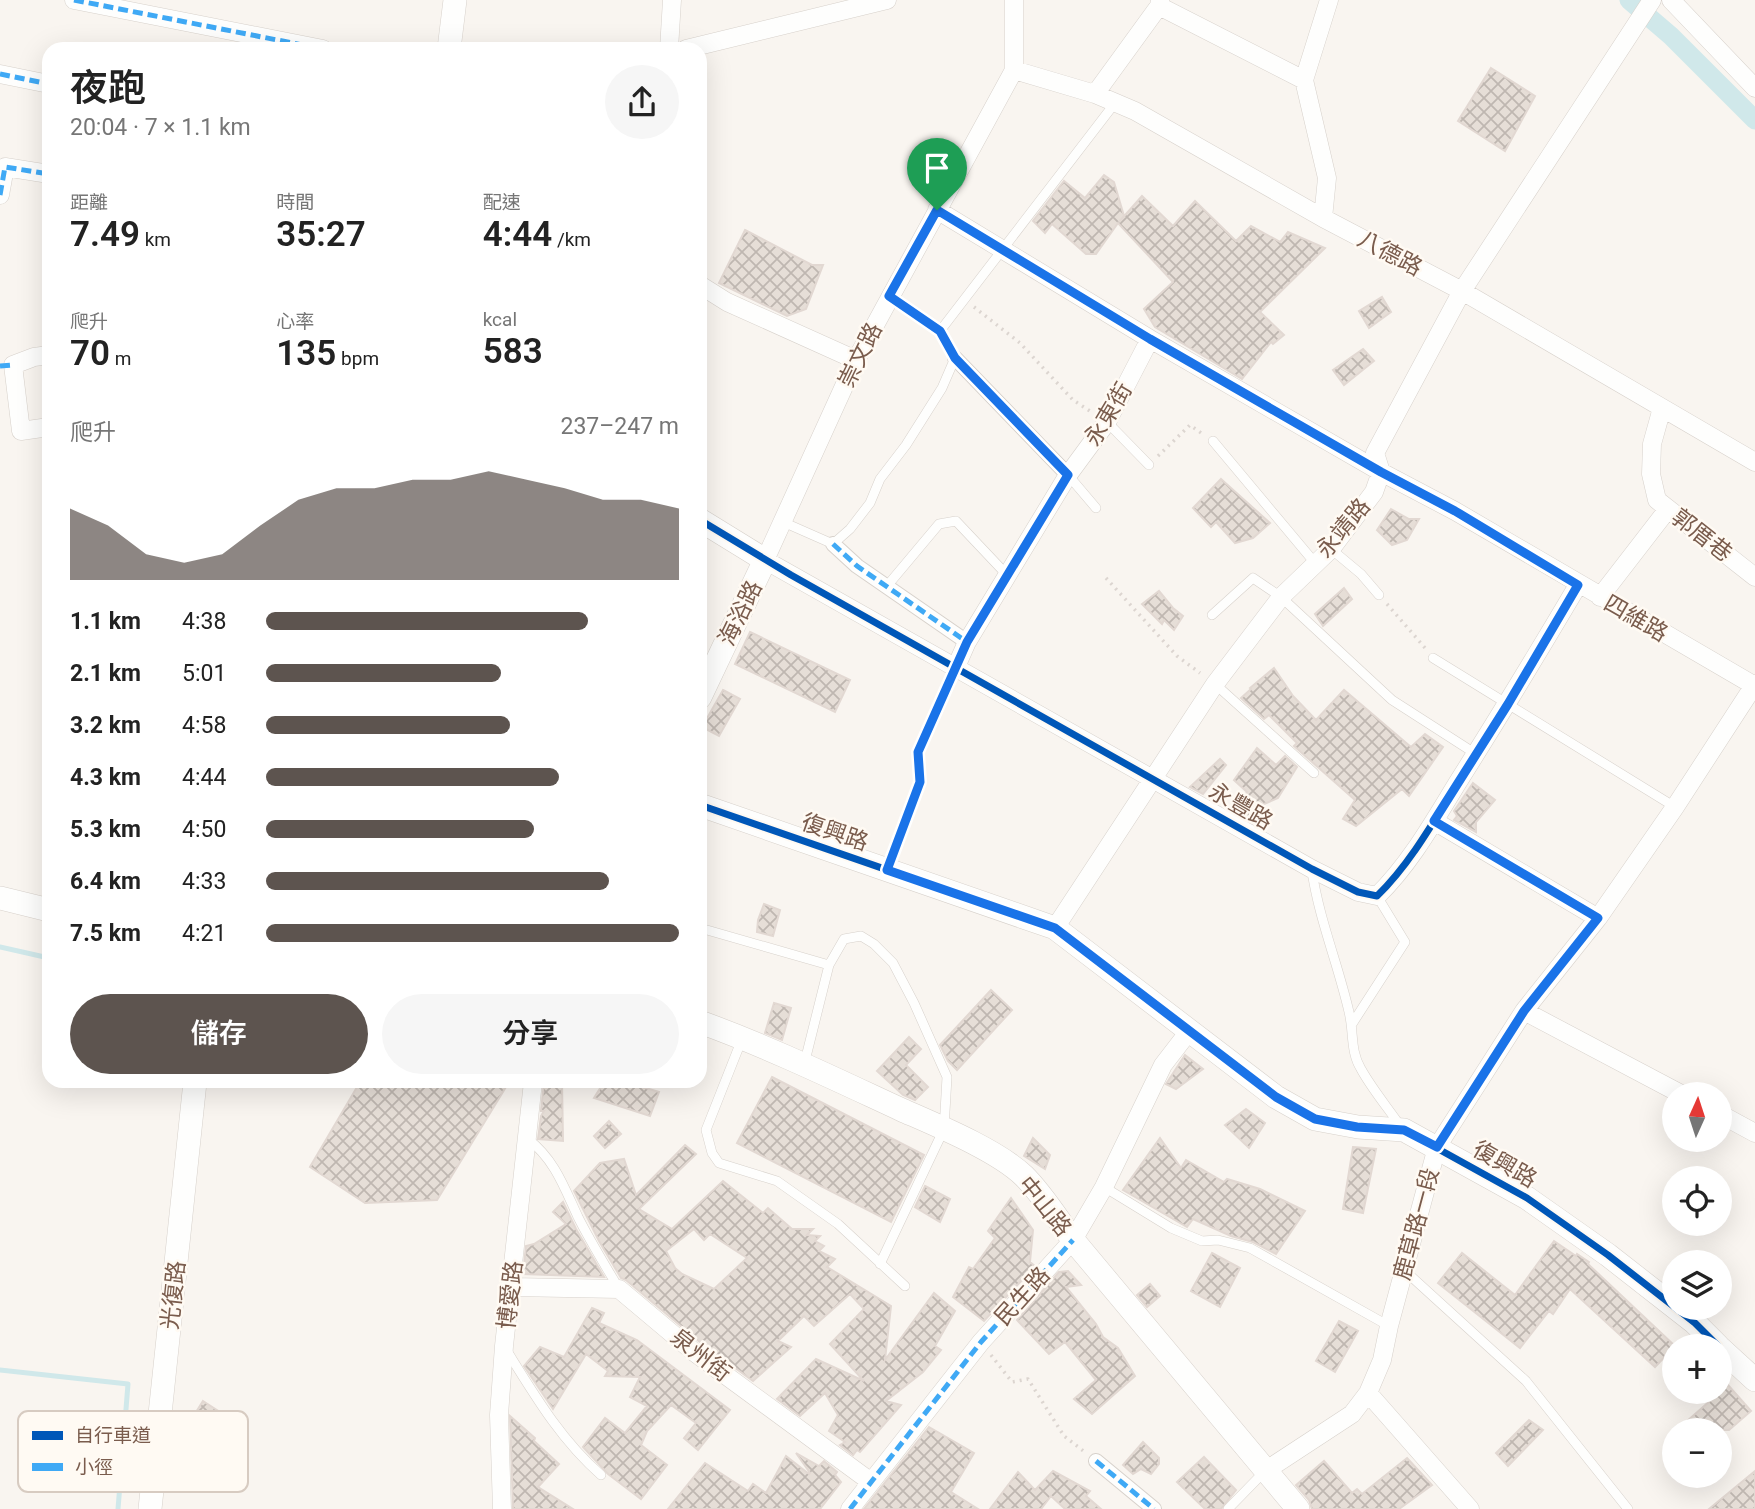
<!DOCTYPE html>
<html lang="zh-TW">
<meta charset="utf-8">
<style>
body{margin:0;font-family:Roboto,"Noto Sans TC",sans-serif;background:#f6f6f6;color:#222;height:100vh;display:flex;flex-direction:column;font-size:26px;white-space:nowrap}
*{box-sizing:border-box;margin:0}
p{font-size:23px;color:#767676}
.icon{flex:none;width:38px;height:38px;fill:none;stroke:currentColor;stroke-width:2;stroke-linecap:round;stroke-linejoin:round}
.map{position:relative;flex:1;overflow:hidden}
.details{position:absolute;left:42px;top:42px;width:665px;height:1046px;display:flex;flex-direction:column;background:#fff;border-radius:21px;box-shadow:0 7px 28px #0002}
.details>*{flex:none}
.needle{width:46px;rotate:3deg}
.buttons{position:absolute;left:1662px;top:1082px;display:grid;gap:14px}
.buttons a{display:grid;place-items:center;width:70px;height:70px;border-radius:50%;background:#fff;box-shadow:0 7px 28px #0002;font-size:35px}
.pin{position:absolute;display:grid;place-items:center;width:60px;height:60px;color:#fff;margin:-72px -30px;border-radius:50% 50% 50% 0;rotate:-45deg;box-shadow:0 0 7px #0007}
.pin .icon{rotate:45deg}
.round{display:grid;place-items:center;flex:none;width:74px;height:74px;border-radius:37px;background:#f6f6f6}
.head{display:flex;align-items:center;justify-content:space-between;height:119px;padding:0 28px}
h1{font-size:38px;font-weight:600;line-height:52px}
.metrics{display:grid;grid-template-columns:repeat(3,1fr);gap:10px;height:119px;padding:7px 28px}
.metrics div{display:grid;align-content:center}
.metrics b{font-size:35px;font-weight:600}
.metrics small{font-size:19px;font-weight:400}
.metrics p{font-size:19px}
.chart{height:196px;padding:14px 28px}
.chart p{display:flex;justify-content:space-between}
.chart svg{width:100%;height:126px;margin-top:7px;fill:#5d544f;opacity:.7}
.button{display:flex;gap:14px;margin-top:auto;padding:14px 28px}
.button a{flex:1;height:80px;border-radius:42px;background:#5d544f;color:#fff;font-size:28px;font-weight:600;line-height:80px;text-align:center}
.button a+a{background:#f6f6f6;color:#222}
ul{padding:0 28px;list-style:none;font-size:23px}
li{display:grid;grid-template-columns:112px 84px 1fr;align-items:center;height:52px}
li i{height:18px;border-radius:9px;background:#5d544f}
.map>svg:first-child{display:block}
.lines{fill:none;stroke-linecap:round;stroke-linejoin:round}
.stream{stroke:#d0e8ea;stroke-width:5}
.canal{stroke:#d0e8ea;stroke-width:19}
.building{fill:url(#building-cross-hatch);stroke:#e2d8d2;stroke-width:2;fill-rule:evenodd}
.service-casing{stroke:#d7d1cb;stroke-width:10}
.pedestrian-casing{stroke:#d7d1cb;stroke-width:16}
.minor-casing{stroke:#d7d1cb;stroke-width:19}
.tertiary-casing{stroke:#d7d1cb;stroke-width:24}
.path{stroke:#dcd5d0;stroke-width:3.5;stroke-dasharray:2 5;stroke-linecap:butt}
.service{stroke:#fefefd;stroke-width:9}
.pedestrian{stroke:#fefefd;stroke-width:14}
.minor{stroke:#fefefd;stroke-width:18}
.tertiary{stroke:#fefefd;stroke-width:23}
.quiet{stroke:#3fa9f5;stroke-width:5;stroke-dasharray:10 5;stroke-linecap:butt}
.cycleway-casing{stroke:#fffaf3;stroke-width:11}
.cycleway{stroke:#0057b8;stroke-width:7}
.route-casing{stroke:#fff;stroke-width:14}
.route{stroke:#1a73e8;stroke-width:9}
.labels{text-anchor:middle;stroke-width:5;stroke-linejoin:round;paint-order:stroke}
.street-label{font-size:23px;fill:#7a5c4d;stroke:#fffaf3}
.key{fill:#fffaf3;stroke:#d7cbc1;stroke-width:2}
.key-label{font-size:19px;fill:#7a5c4d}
</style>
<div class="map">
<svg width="1755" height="1509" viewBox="0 0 1755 1509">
<defs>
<pattern id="building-cross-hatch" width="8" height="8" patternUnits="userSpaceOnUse" patternTransform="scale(1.75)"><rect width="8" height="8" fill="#e6ded7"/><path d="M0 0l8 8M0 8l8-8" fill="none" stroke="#bfb7b1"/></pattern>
</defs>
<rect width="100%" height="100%" fill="#f9f5f0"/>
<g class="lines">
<path class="stream" d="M 0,947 L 49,958
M 0,1370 L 128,1384 L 118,1509"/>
<path class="canal" d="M 1629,0 L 1671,36 L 1755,120"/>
</g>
<path class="building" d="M 1491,68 L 1535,96 L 1505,151 L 1458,121 Z
M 1104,175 L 1114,182 L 1124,216 L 1119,222 L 1142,196 L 1173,226 L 1195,201 L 1236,241 L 1251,226 L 1280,242 L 1288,232 L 1325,248 L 1260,312 L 1284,335 L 1273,344 L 1271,342 L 1242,379 L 1155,327 L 1144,309 L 1173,282 L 1118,223 L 1096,254 L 1086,254 L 1052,224 L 1045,233 L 1033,221 L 1064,181 L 1085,198 Z
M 745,230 L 812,265 L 823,265 L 806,309 L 787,316 L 719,283 Z
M 1382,297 L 1391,312 L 1369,328 L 1359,311 Z
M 1363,349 L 1374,361 L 1344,385 L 1333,370 Z
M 1221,479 L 1270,523 L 1253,538 L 1235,543 L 1216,522 L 1211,527 L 1193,508 Z
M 1391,509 L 1409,519 L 1419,519 L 1407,540 L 1392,545 L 1377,530 Z
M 1344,588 L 1352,599 L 1323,626 L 1315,614 Z
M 1159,591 L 1173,608 L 1183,616 L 1174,630 L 1164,620 L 1162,624 L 1142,604 Z
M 750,632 L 850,680 L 835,712 L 735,664 Z
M 1274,668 L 1293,696 L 1316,720 L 1344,690 L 1411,747 L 1425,734 L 1443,747 L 1409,796 L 1402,789 L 1356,826 L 1343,819 L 1355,800 L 1294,746 L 1297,743 L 1269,715 L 1264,719 L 1241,698 L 1251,689 L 1250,688 Z
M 723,690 L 740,699 L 719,736 L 702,727 Z
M 1257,748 L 1276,765 L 1285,756 L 1297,767 L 1278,798 L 1250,810 L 1267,821 L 1263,828 L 1235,812 L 1247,792 L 1234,780 Z
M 1220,759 L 1226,765 L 1203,794 L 1190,787 Z
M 1473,783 L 1495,800 L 1476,822 L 1476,832 L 1454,820 L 1457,816 L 1454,811 Z
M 764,904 L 780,910 L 773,936 L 757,932 L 758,920 Z
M 991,990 L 1012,1010 L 957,1070 L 948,1061 L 940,1045 Z
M 774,1003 L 791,1008 L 782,1040 L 765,1033 Z
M 909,1037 L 921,1049 L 906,1065 L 928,1087 L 915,1100 L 903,1095 L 877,1071 Z
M 1185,1055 L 1203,1069 L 1176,1089 L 1166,1084 Z
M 772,1077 L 924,1155 L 891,1222 L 737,1143 Z
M 360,1082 L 509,1082 L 437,1200 L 365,1203 L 310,1167 Z
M 544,1082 L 562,1082 L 563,1141 L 538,1139 L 541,1116 L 544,1111 L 541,1111 Z
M 604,1082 L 626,1082 L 659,1092 L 650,1116 L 594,1098 Z
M 1246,1109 L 1265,1123 L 1249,1148 L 1225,1125 Z
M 609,1121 L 621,1134 L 605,1148 L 594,1136 Z
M 1033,1138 L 1050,1155 L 1045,1169 L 1024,1156 Z
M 1160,1138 L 1181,1168 L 1186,1160 L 1224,1182 L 1227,1179 L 1260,1189 L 1305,1211 L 1276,1254 L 1253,1242 L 1231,1236 L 1193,1219 L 1187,1227 L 1123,1190 Z
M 685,1145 L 696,1154 L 639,1209 L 672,1229 L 723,1181 L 763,1213 L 768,1208 L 792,1229 L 813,1229 L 807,1235 L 820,1236 L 815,1241 L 824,1246 L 819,1251 L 835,1259 L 827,1267 L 891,1306 L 885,1360 L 934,1293 L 955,1311 L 935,1346 L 941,1350 L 923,1372 L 886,1401 L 901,1405 L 860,1452 L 857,1450 L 853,1455 L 840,1445 L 845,1442 L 829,1431 L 838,1415 L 825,1393 L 800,1416 L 777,1399 L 816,1359 L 864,1381 L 830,1344 L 864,1309 L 850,1294 L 814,1326 L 804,1316 L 778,1341 L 791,1347 L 753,1381 L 701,1343 L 626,1280 L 621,1278 L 599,1241 L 574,1191 L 600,1163 L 624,1159 L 636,1195 ZM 694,1229 L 704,1240 L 710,1234 L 747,1258 L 714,1289 L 682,1274 L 675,1268 L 666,1251 Z
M 1353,1147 L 1376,1149 L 1363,1213 L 1343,1209 Z
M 925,1186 L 950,1199 L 940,1222 L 915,1207 Z
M 1011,1198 L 1033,1230 L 1030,1262 L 1035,1266 L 984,1321 L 953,1297 L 969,1267 L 973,1269 L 995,1238 L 988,1231 Z
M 563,1202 L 576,1229 L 604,1277 L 523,1274 L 526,1246 L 534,1244 L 566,1224 L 553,1212 Z
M 1554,1241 L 1576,1256 L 1577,1254 L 1589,1262 L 1588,1264 L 1675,1346 L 1655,1367 L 1570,1289 L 1553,1314 L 1549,1311 L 1520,1348 L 1438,1283 L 1462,1253 L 1515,1295 Z
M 1212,1253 L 1240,1268 L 1220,1307 L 1191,1291 Z
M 1068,1271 L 1081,1285 L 1066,1287 L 1096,1324 L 1103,1337 L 1118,1348 L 1135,1376 L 1092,1414 L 1074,1399 L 1096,1380 L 1065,1342 L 1049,1354 L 1017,1320 L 1059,1272 Z
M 1150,1284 L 1160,1296 L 1147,1307 L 1137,1295 Z
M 592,1308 L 604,1313 L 599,1323 L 637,1340 L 730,1410 L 698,1450 L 684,1438 L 696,1423 L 671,1405 L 647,1431 L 641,1445 L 667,1465 L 641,1499 L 608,1474 L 583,1447 L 605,1418 L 625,1433 L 647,1406 L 630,1397 L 640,1377 L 605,1376 L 608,1371 L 586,1354 L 553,1409 L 524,1366 L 540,1347 L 564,1357 Z
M 1339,1321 L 1358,1331 L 1335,1372 L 1316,1361 Z
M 1728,1385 L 1751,1411 L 1729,1430 L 1677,1430 Z
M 203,1401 L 220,1412 L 211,1428 L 193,1417 Z
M 510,1416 L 535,1438 L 534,1441 L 559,1464 L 538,1487 L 573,1509 L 513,1509 Z
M 1529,1420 L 1543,1430 L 1508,1466 L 1496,1453 Z
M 929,1427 L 974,1453 L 951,1492 L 978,1509 L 864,1509 Z
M 1143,1442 L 1159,1458 L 1159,1464 L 1151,1474 L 1141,1469 L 1133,1474 L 1123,1465 Z
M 796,1453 L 819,1466 L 824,1461 L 837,1472 L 835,1475 L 841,1482 L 820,1509 L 668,1509 L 705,1463 L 748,1491 L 753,1484 L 766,1493 L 786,1456 L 809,1474 L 810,1473 Z
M 1204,1457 L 1236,1490 L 1221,1509 L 1205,1509 L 1177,1482 Z
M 1407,1458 L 1432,1485 L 1399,1509 L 1312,1509 L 1309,1500 L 1296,1485 L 1324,1461 L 1352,1493 L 1357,1489 L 1362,1494 Z
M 1053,1471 L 1090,1491 L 1086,1496 L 1101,1509 L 1065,1509 L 1051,1496 L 1041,1509 L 990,1509 L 1018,1472 L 1035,1490 Z
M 1755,1471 L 1755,1509 L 1709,1509 Z"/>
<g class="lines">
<defs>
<path id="service" d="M 940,331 L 1115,103
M 1107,422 L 1149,465
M 1213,441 L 1315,563
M 1068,475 L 1096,508
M 783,522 L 833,544 L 850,529 L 870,503 L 880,479 L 906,445 L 942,388 L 955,358 L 940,331 L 889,296
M 1331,549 L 1361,574 L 1379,595
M 887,586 L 939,524 L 956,521 L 1007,575
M 1212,615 L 1253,578 L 1281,597 L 1392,700 L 1476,754
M 1433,658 L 1675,807
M 1215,684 L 1314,773
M 887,868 L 921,782 L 918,752 L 956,667
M 1312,871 C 1319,919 1338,964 1349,1012 C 1354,1032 1350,1051 1361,1069 C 1372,1089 1388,1108 1401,1127
M 700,928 L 829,965 L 844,939 L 861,936 L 874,944 L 893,963 L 914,1003 L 947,1077 L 944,1129 L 880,1264
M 1352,1024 L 1405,942 L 1377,896
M 742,1039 L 706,1130 L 712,1153 L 719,1163 L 777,1181 L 838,1224 L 905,1286
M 804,1065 L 829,965
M 528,1139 C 555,1160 564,1187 578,1217 C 590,1241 605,1265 619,1289
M 1104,1187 L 1171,1228 L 1202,1241 L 1218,1240 L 1250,1248 L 1389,1326
M 1404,1270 L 1526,1381 L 1628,1509
M 507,1351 C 535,1396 561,1440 601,1475
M 1228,1509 L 1265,1471"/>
<path id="pedestrian" d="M 955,358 L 1068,475
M 833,544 L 857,566 L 967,642
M 1096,1461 L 1154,1509"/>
<path id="minor" d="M 74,0 L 323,49
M 1014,0 L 1014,70 L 856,360 L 765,560 L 1312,869 L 1358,892 L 1377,896 C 1410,864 1434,821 1458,782 C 1499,717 1539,651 1578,585
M 1671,0 L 1755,88
M 1159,6 L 1304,80
M 669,49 L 672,0
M 686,49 L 887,0
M 1014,70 L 1095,94 L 1135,111 L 1323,218 L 1462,291 L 1755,462
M 0,74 L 49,84
M 1095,94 L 1159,6 L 1160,0
M 0,195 L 5,167 L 49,174
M 937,210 L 1150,339 L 1381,472 L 1455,511 L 1755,686
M 1323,218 L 1327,178 L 1304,80 L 1329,0
M 700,285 L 727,302 L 856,360
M 49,355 L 34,357 L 13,365 L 21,431 L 49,427
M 1662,408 L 1652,444 L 1651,474 L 1657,500 L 1755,577
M 1600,597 L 1668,509
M 956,667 L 967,642 L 1068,475 L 1107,422 L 1150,339
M 1434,821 L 1598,918
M 1055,928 L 1215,684 L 1281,597 L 1331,549 L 1374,492 L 1381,472 L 1375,453 L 1462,291 L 1652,0
M 1524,1011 L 1681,1094
M 1720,1114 L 1755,1133
M 512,1287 L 619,1289 L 694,1352 L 871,1482
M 1368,1393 L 1470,1509
M 1265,1471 L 1352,1414 L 1368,1393 L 1382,1360 L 1389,1326 L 1437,1147 L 1524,1011 L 1598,918 L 1675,807 L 1755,684
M 502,1509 L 499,1415 L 504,1346 L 533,1082
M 850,1509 L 981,1342 L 1073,1240 L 1104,1187 L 1163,1065 L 1190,1030"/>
<path id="tertiary" d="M 449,49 L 455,0
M 700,520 L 765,560 L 700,697
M 700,805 L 1055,928 L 1276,1097 L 1315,1119 L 1358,1127 L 1404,1130 L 1527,1198 L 1608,1255 L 1695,1323 L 1718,1346
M 0,898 L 49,910
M 700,1022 C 769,1047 835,1079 902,1110 C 936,1125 997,1150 1024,1176 C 1043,1195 1057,1218 1073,1240 L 1298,1509
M 1720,1348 L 1755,1380
M 150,1509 L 195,1082"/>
</defs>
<use href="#service" class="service-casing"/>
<use href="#pedestrian" class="pedestrian-casing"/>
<use href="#minor" class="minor-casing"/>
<use href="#tertiary" class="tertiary-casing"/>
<path class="path" d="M 974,307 L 1020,343 L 1073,400 L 1093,413
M 1158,456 L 1190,425 L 1204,435
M 1106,578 L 1177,656 L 1200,673
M 1387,604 L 1426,649
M 991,1355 L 1012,1382 L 1028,1379 L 1064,1436 L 1086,1453"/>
<use href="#service" class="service"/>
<use href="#pedestrian" class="pedestrian"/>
<use href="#minor" class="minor"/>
<use href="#tertiary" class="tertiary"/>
<path class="quiet" d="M 74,0 L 323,49
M 0,74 L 49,84
M 0,195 L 5,167 L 49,174
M 955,358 L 1068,475
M 0,366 L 13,365
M 833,544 L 857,566 L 967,642
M 1096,1461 L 1154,1509
M 850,1509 L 981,1342 L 1073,1240"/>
<defs>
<path id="cycleway" d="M 700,520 L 791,575 L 1312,869 L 1358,892 L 1377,896 C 1410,864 1434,821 1458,782 C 1499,717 1539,651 1578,585
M 700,805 L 1055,928 L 1276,1097 L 1315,1119 L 1358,1127 L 1404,1130 L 1527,1198 L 1608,1255 L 1695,1323 L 1718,1346"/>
</defs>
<use href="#cycleway" class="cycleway-casing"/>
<use href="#cycleway" class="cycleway"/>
</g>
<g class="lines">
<defs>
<path id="route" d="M 937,210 L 1150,339 L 1381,472 L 1455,511 L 1578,585 L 1508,704 L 1434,821 L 1598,918 L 1524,1011 L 1437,1147 L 1404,1130 L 1357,1127 L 1315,1119 L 1276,1097 L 1055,928 L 887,870 L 920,782 L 918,752 L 967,642 L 1068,475 L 955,358 L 940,331 L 889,296 Z"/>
</defs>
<use href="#route" class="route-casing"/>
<use href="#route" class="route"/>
</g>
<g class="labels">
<g class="street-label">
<text transform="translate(1390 253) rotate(28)" y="8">八德路</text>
<text transform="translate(860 355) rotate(-64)" y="8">崇文路</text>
<text transform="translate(1108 414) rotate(-59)" y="8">永東街</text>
<text transform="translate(1343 528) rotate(-50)" y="8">永靖路</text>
<text transform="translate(1702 535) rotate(38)" y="8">郭厝巷</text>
<text transform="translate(740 613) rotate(-64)" y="8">海浴路</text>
<text transform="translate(1636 618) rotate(30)" y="8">四維路</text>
<text transform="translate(1241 806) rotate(30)" y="8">永豐路</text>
<text transform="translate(835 832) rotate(19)" y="8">復興路</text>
<text transform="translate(1505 1164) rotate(30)" y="8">復興路</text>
<text transform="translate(1045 1206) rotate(51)" y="8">中山路</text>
<text transform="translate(1416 1224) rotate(-75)" y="8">鹿草路一段</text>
<text transform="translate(173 1295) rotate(-84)" y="8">光復路</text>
<text transform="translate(510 1295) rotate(-83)" y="8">博愛路</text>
<text transform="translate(1022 1296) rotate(-48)" y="8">民生路</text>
<text transform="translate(701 1355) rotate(38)" y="8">泉州街</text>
</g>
</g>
<rect x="18" y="1411" width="230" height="81" rx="10" class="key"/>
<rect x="32" y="1431" width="31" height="9" fill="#0057b8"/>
<rect x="32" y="1463" width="31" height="8" fill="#3fa9f5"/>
<g class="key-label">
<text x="75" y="1442">自行車道</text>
<text x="75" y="1474">小徑</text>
</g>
</svg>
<div class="buttons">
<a><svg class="needle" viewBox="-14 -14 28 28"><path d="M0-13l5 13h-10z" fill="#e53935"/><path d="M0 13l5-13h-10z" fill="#767676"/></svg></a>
<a><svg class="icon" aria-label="locate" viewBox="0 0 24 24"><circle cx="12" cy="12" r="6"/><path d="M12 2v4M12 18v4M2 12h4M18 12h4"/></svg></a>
<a><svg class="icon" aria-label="layers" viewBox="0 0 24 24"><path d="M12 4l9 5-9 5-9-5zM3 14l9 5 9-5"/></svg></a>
<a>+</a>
<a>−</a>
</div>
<div class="pin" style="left:937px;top:210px;background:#1e9e55"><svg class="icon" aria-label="arrive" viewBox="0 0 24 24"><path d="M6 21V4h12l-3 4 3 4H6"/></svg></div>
<section class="details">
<div class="head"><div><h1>夜跑</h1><p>20:04 · 7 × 1.1 km</p></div><a class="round"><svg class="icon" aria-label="share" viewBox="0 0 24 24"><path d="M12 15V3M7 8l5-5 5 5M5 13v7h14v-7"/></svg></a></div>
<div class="metrics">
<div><p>距離</p><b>7.49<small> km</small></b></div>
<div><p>時間</p><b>35:27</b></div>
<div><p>配速</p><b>4:44<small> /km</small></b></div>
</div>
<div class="metrics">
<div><p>爬升</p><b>70<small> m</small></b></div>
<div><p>心率</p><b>135<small> bpm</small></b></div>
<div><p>kcal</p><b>583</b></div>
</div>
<div class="chart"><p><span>爬升</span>237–247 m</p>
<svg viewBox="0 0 160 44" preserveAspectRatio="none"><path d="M0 44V19L10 25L20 35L30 38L40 35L50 25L60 16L70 12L80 12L90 9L100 9L110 6L120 9L130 12L140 16L150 16L160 19V44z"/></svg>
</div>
<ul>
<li><b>1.1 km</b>4:38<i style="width:78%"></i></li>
<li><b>2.1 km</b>5:01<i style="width:57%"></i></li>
<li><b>3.2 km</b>4:58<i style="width:59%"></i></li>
<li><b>4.3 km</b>4:44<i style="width:71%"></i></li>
<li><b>5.3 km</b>4:50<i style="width:65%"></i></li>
<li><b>6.4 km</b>4:33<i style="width:83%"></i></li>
<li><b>7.5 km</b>4:21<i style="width:100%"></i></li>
</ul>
<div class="button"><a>儲存</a><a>分享</a></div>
</section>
</div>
